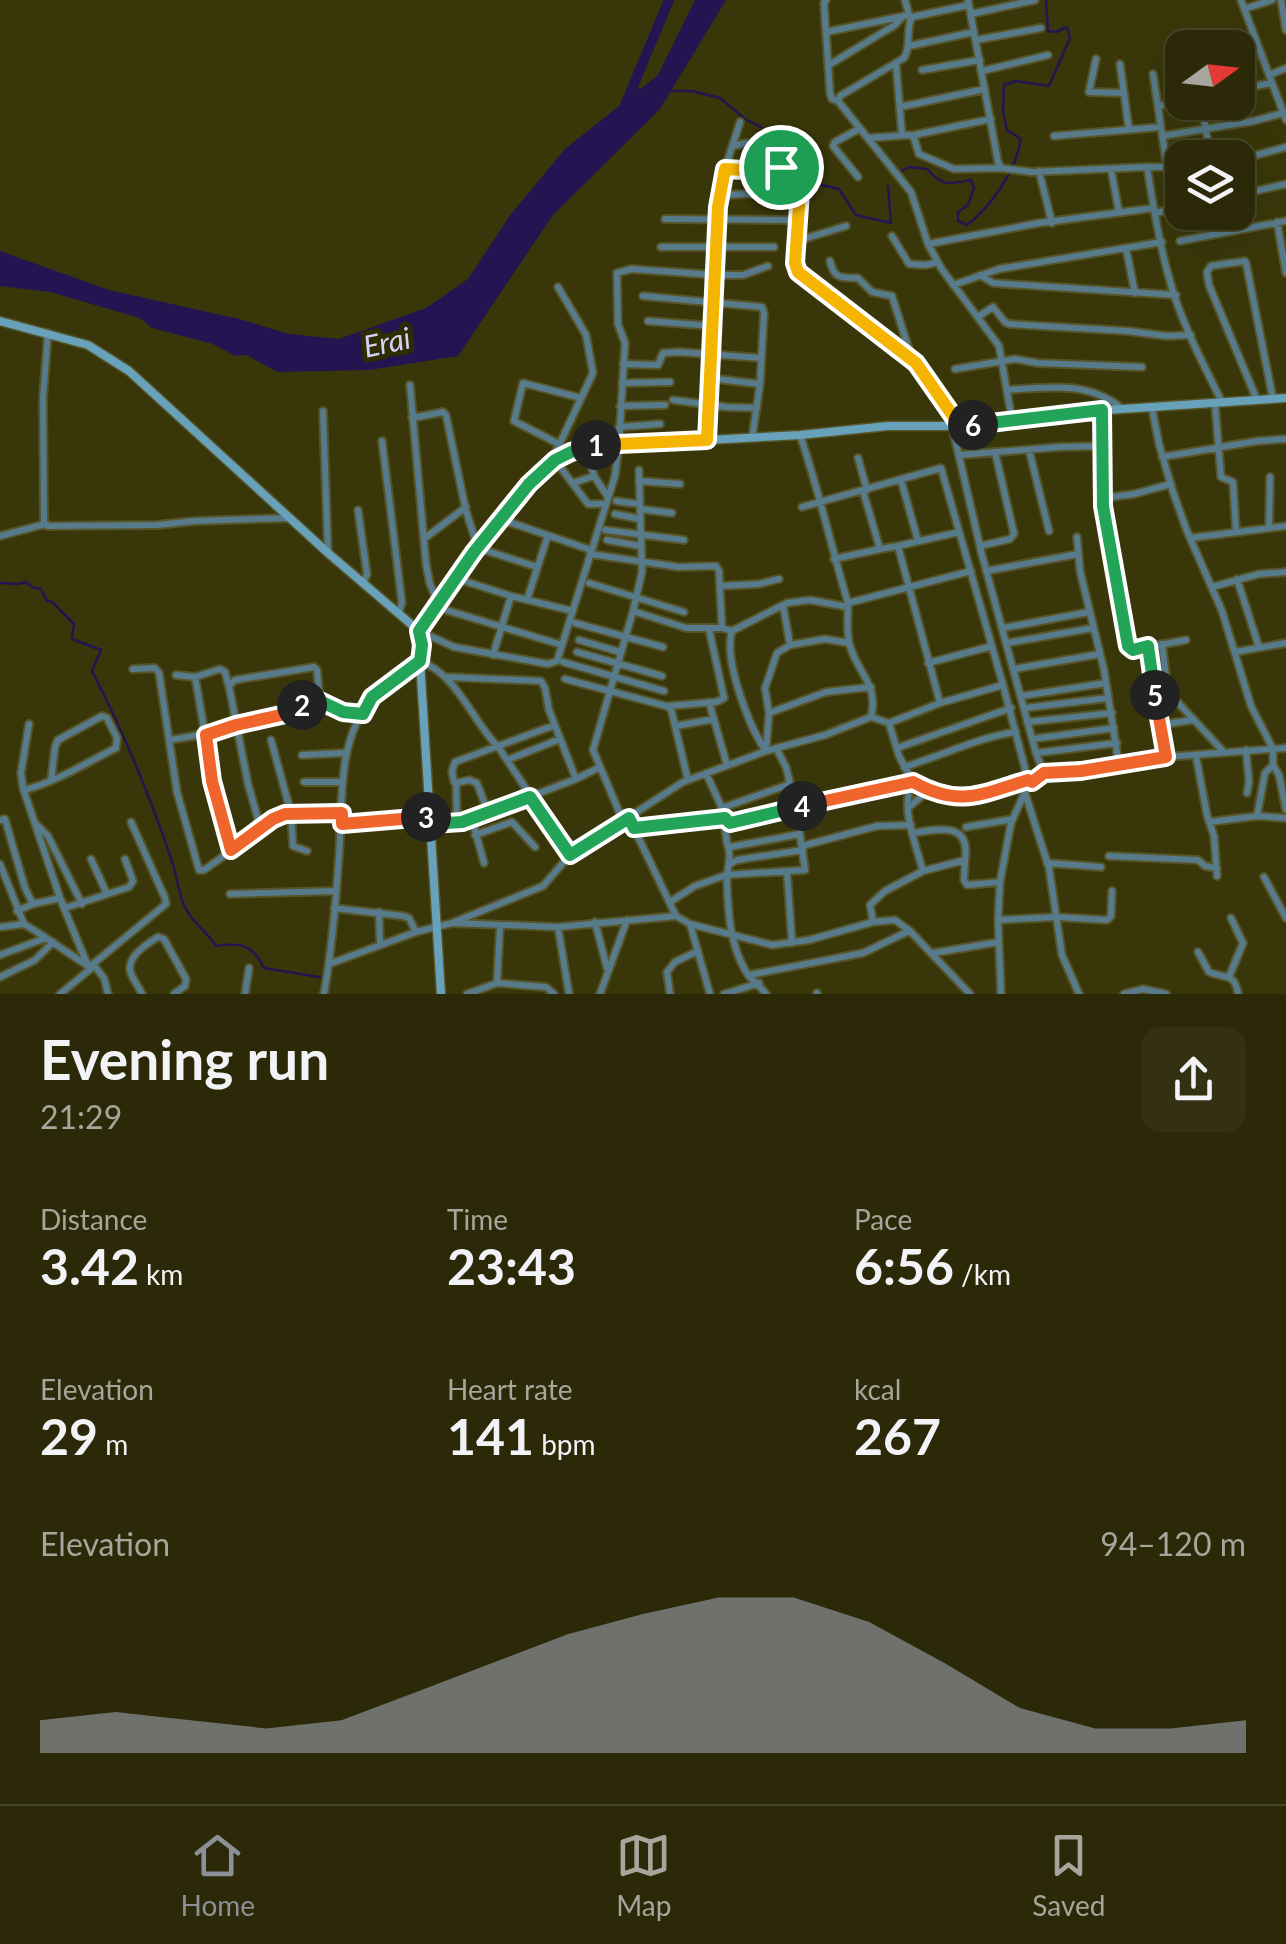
<!DOCTYPE html>
<meta charset="utf-8">
<style>
body{margin:0;font-family:Lato,sans-serif;background:#333112;color:#f1f3f6;height:100vh;display:flex;flex-direction:column;font-size:38px;white-space:nowrap}
*{box-sizing:border-box;margin:0}
p{font-size:32px;color:#a6a69c}
.icon{flex:none;width:55px;height:55px;fill:none;stroke:currentColor;stroke-width:2;stroke-linecap:round;stroke-linejoin:round}
.map{position:relative;height:994px;overflow:hidden}
.details{display:flex;flex-direction:column;background:#2b2908;flex:1}
.details>*{flex:none}
.needle{width:65px;rotate:75deg}
.fabs{position:absolute;left:1165px;top:30px;display:grid;gap:20px}
.fabs a{display:grid;place-items:center;width:90px;height:90px;border-radius:20px;background:#2b2908;box-shadow:0 10px 40px #0002,0 0 0 2px #474529;font-size:50px}
.pin{position:absolute;display:grid;place-items:center;width:85px;height:85px;color:#fff;margin:-42px;border:5px solid #fff;border-radius:50%;box-shadow:0 2px 10px #0007}
.km{position:absolute;width:50px;height:50px;margin:-25px;border-radius:50%;background:#222;color:#fff;font-size:28px;line-height:50px;text-align:center}
.round{display:grid;place-items:center;flex:none;width:105px;height:105px;border-radius:20px;background:#333112}
.overview{display:flex;align-items:center;justify-content:space-between;height:170px;padding:0 40px}
h1{font-size:55px;font-weight:700;line-height:75px}
.figures{display:grid;grid-template-columns:repeat(3,1fr);gap:15px;height:170px;padding:10px 40px}
.figures div{display:grid;align-content:center}
.figures b{font-size:50px;font-weight:700}
.figures small{font-size:28px;font-weight:400}
.figures p{font-size:28px}
.chart{height:280px;padding:20px 40px}
.chart p{display:flex;justify-content:space-between}
.chart svg{width:100%;height:180px;margin-top:10px;fill:#8c9099;opacity:.7}
.dock{display:flex;justify-content:space-around;align-items:center;height:140px;border-top:2px solid #474529;background:#2b2908;font-size:28px;color:#a6a69c}
.dock a{display:grid;justify-items:center;gap:5px}
.dock .current{color:#8c9099}
.map>svg:first-child{display:block}
.water{fill:#221551}
.lines{fill:none;stroke-linecap:round;stroke-linejoin:round}
.stream{stroke:#221551;stroke-width:2.5}
.river{stroke:#221551;stroke-width:10}
.street-casing{stroke:#565428;stroke-width:10}
.secondary-casing{stroke:#565428;stroke-width:11}
.street{stroke:#577b8a;stroke-width:6}
.secondary{stroke:#67a1ba;stroke-width:8}
.split-1-casing{stroke:#fff;stroke-width:20}
.split-2-casing{stroke:#fff;stroke-width:20}
.split-3-casing{stroke:#fff;stroke-width:20}
.split-4-casing{stroke:#fff;stroke-width:20}
.split-5-casing{stroke:#fff;stroke-width:20}
.split-6-casing{stroke:#fff;stroke-width:20}
.split-7-casing{stroke:#fff;stroke-width:20}
.split-1{stroke:#f5b400;stroke-width:12}
.split-2{stroke:#22a559;stroke-width:12}
.split-3{stroke:#f0652b;stroke-width:12}
.split-4{stroke:#22a559;stroke-width:12}
.split-5{stroke:#f0652b;stroke-width:12}
.split-6{stroke:#22a559;stroke-width:12}
.split-7{stroke:#f5b400;stroke-width:12}
.labels{text-anchor:middle;stroke-width:10;stroke-linejoin:round;paint-order:stroke}
.water-label{font-size:30px;font-style:italic;fill:#d2d1f8;stroke:#2f2d00}
</style>
<div class="map">
<svg width="1286" height="994" viewBox="0 0 1286 994">
<rect width="100%" height="100%" fill="#39370a"/>
<path class="water" d="M 695,0 L 726,0 L 660,109 L 553,215 L 458,356 L 369,370 L 278,372 L 246,355 L 235,356 L 213,344 L 152,328 L 140,318 L 50,292 L 0,286 L 0,251 L 109,290 L 239,319 L 289,334 L 339,339 L 426,308 L 468,279 L 511,214 L 565,149 L 658,75 Z"/>
<g class="lines">
<path class="stream" d="M 631,90 L 641,90
M 669,91 L 692,91 L 720,98 L 745,119 L 796,145 L 817,184 L 839,189 L 856,215 L 891,223 L 888,186
M 900,172 L 909,167 L 927,169 C 942,187 949,184 971,180 L 974,188 L 968,205 L 958,212 L 958,221 L 967,225 C 992,206 1016,170 1021,139 L 1007,130 L 1003,112 L 1004,85 L 1016,81 L 1049,86 L 1070,38 L 1067,27 L 1056,32 L 1048,31 L 1046,0
M 0,583 L 19,584 L 26,582 L 32,587 L 41,589 L 47,601 L 52,602 L 74,624 L 72,639 L 101,650 L 92,671 C 123,731 149,794 171,858 C 178,877 178,900 191,917 C 199,927 209,935 216,946 C 241,942 253,945 264,968 L 325,978"/>
<path class="river" d="M 623,110 L 669,0"/>
<defs>
<path id="street" d="M 826,0 L 824,3 L 830,93 L 832,99 L 838,101
M 905,0 L 910,18
M 968,0 L 998,162 L 1001,168 L 1032,172 L 1147,167
M 1241,0 L 1286,120
M 1281,0 L 1286,30
M 969,5 L 912,17 C 905,30 912,45 904,58 L 840,96 L 838,101 L 911,192 L 928,244 L 941,268 L 999,346 L 1012,420
M 1244,9 L 1272,0
M 971,14 L 1035,0
M 826,32 L 909,15
M 976,40 L 1041,28
M 909,46 L 974,32
M 1096,59 L 1089,92 L 1124,93
M 896,64 L 902,135
M 1120,64 L 1129,130
M 829,65 L 895,25 L 903,16
M 922,70 L 980,60
M 982,71 L 1048,55
M 1153,74 L 1167,167 L 1147,167 C 1153,203 1158,239 1168,274 C 1179,318 1202,362 1222,402
M 1269,75 L 1286,68
M 1238,89 L 1272,83
M 1201,102 L 1211,158
M 1158,106 L 1182,101
M 900,107 L 985,89
M 914,135 L 991,119
M 1054,136 L 1161,127
M 1162,136 L 1254,121 L 1283,113
M 868,138 L 910,135 L 914,138 L 919,154 L 954,169 L 1001,168
M 733,146 L 747,143 L 777,144 L 780,160 L 780,193
M 1238,160 L 1286,147
M 801,163 L 795,263 L 798,273 L 916,363 L 960,426
M 1167,167 L 1182,171
M 725,169 L 745,170 L 781,167
M 1111,169 L 1119,212
M 1039,171 L 1052,223
M 858,177 L 833,146 L 835,142 L 859,129
M 720,195 L 800,192
M 1238,195 L 1286,184
M 1221,212 L 1225,232
M 1155,213 L 1182,207
M 665,219 L 798,220
M 1277,222 L 1286,273
M 892,236 L 909,264 L 926,265 L 938,262
M 797,241 L 846,226
M 1180,241 L 1286,221
M 928,244 L 1039,223 L 1154,208
M 661,247 L 774,247
M 1126,248 L 1135,293
M 830,261 C 834,279 841,278 858,278 L 872,292 L 892,296 L 911,356
M 980,275 L 993,283 L 1176,295
M 953,285 L 999,269 L 1162,242
M 643,296 L 762,307 L 764,313 L 760,384 L 752,438
M 979,316 L 993,307 L 1005,322 L 1009,324 L 1128,331 L 1166,336 L 1191,335
M 648,321 L 713,326
M 48,333 L 43,398 L 44,521 L 47,526 L 157,525 L 195,521 L 289,518
M 623,364 L 658,365 L 663,353 L 680,352 L 761,358
M 955,369 L 1015,359 L 1038,363 L 1142,367
M 709,378 L 760,384
M 622,383 L 670,382
M 410,385 L 426,564 L 430,584 L 438,603
M 1007,390 C 1047,387 1091,381 1122,409
M 673,400 L 726,407 L 757,408
M 1257,400 L 1209,285 L 1207,272 L 1211,266 L 1245,261 L 1246,263 L 1273,399
M 1215,404 L 1221,477 L 1233,482 L 1236,531
M 620,406 L 665,405
M 1152,408 L 1159,444 L 1173,492 L 1187,531 L 1222,611 L 1251,706 L 1273,749 L 1273,765 L 1279,775 L 1286,810
M 1102,410 L 1103,505 L 1127,646 L 1133,650 L 1186,640
M 323,411 L 328,552
M 412,418 L 443,412 L 446,415 L 466,511 L 478,548 L 537,567
M 952,426 L 982,555 L 1036,753 L 1044,773
M 619,427 L 660,424
M 800,435 C 819,490 831,547 848,603 L 971,571
M 707,440 L 718,207 L 725,169 L 740,122
M 382,441 L 402,603 L 398,614
M 559,444 L 514,421 L 523,383 L 581,398
M 586,447 L 594,476 L 608,497
M 1029,450 L 1049,531
M 960,455 L 1060,447 L 1102,446
M 1162,457 L 1257,441 L 1286,439
M 858,458 L 867,490
M 552,460 L 593,373 L 586,335 L 558,287
M 555,460 L 588,504 L 606,504
M 639,470 L 642,572 L 633,611 L 686,628 L 722,628 L 732,631 L 787,603 L 810,600 L 848,607
M 901,480 L 918,541
M 639,481 L 680,484
M 573,483 L 594,476
M 863,491 L 880,549 L 898,546
M 1103,498 L 1134,494 L 1171,484
M 616,501 L 639,504
M 802,507 L 941,468 L 1003,685
M 640,509 L 672,513
M 358,510 L 367,574 L 363,584
M 615,514 L 640,519
M 500,519 L 591,550
M 1269,528 L 1270,477
M 605,530 L 684,540
M 0,536 L 45,524
M 1077,537 L 1080,571 L 1104,670 L 1119,765
M 425,538 L 466,507
M 1190,538 L 1286,526
M 607,540 L 640,546
M 980,546 L 1010,539 L 1014,534 L 995,452
M 590,554 L 679,567 L 716,566 L 719,571 L 722,628
M 834,559 L 880,549
M 986,571 L 1078,554
M 455,578 L 511,596 L 573,611
M 1237,579 L 1259,647
M 589,583 L 684,612
M 720,586 L 759,584 L 779,579
M 1212,587 L 1259,574 L 1286,572
M 527,600 L 548,535
M 848,604 C 848,617 846,633 850,646 C 858,674 879,684 871,717
M 436,607 L 562,645
M 575,623 L 663,647
M 1003,628 L 1089,612
M 419,631 L 454,647 L 548,664 L 557,661 L 615,476 L 619,444 L 625,343 L 618,324 L 617,273 L 631,269 L 715,275 L 743,275 L 768,266
M 732,631 C 723,659 749,727 766,751 L 769,713 L 765,688 L 777,653 L 790,645 L 783,605
M 579,640 L 620,652
M 1007,643 L 1093,628
M 1162,644 L 1168,692 L 1223,751
M 790,645 L 825,639 L 849,643
M 1148,646 L 1165,757
M 577,652 L 662,676
M 1235,652 L 1286,643
M 493,655 L 511,596
M 563,662 L 664,691
M 928,663 L 992,646
M 133,669 L 155,668 L 159,673 L 177,792 L 199,870 L 204,870 L 280,816 L 291,813 L 342,813
M 1014,669 L 1100,654
M 176,675 L 195,677 L 220,669 L 225,672 L 228,684
M 195,677 C 206,735 212,794 231,850
M 447,677 L 541,681 L 545,688 L 549,710 L 576,779
M 565,679 L 666,706 L 671,709 L 688,780
M 1021,696 L 1106,683
M 709,702 L 727,765
M 940,703 L 898,546 L 959,532
M 668,706 L 716,702 L 724,698 L 709,629
M 1025,708 L 1108,698
M 769,713 L 826,692 L 871,687
M 1027,722 L 1112,713
M 889,723 L 940,703 L 1003,685 L 1028,780 L 1025,793 L 1049,868 L 1062,955 L 1079,994
M 29,724 L 21,773 L 23,788 L 61,901 L 88,966
M 1159,725 L 1193,720
M 676,726 L 714,719
M 1032,739 L 1114,728
M 169,740 C 213,734 255,721 299,711 L 305,701 C 328,701 338,713 363,714
M 271,740 L 291,813 L 293,846 L 307,851
M 897,748 L 1011,708
M 1246,750 L 1249,782 L 1247,793
M 1036,753 L 1117,743
M 302,755 L 345,753
M 1196,756 L 1207,815 L 1214,836 L 1217,876
M 507,760 L 560,739
M 904,767 C 941,756 979,737 1016,732
M 706,773 L 722,808 L 727,843 C 733,857 726,868 727,883 C 728,913 730,943 745,970 C 749,979 760,985 766,994
M 304,782 L 342,782
M 456,783 L 469,780 L 477,783 L 488,812
M 24,790 C 56,782 86,763 116,748 L 117,738 L 107,718 L 102,716 L 58,740 L 55,747 L 51,781
M 909,807 L 928,791
M 722,808 L 790,784
M 1257,816 L 1265,773 L 1273,765
M 629,818 L 676,916
M 472,819 L 484,863
M 0,820 L 5,819 L 25,888 L 33,904
M 623,821 L 593,750 L 633,611
M 1209,822 L 1257,816 L 1286,818
M 35,823 L 48,836 L 82,904
M 457,823 L 456,783 L 454,782 L 452,771 L 455,762 L 555,725
M 342,824 L 431,817
M 432,824 L 455,824 L 472,819 L 576,779 L 600,767
M 966,827 L 1013,819
M 634,828 L 725,818 L 731,823 L 738,822 L 913,782
M 261,829 L 248,784 L 229,686 L 235,680 L 314,667 L 317,670 L 320,701
M 913,833 C 938,829 971,821 965,860
M 475,835 L 512,822 L 535,847
M 802,846 L 877,826 L 911,825
M 730,847 L 800,834
M 1109,856 L 1198,860 L 1205,866 L 1217,868
M 91,859 L 107,894
M 1047,863 L 1101,867
M 0,864 L 24,924 L 45,937
M 730,864 L 737,860 L 803,850
M 923,871 L 965,860 L 964,880 L 967,885 L 1000,882
M 787,872 L 792,943
M 1264,877 L 1286,918
M 230,894 L 336,891
M 670,902 L 695,886 L 726,875 L 805,870 L 796,808 L 786,767 L 776,748
M 334,908 L 403,916 L 409,918 L 416,932
M 17,911 L 33,904 L 60,898 L 65,908 L 129,887 L 133,881 L 125,859
M 379,912 L 380,945
M 998,920 L 1056,917 L 1107,920 L 1111,916 L 1112,891
M 595,922 L 607,968
M 873,922 L 870,905 L 885,891 L 923,871 C 916,845 900,808 912,784
M 453,923 L 558,927 L 676,916 L 690,924 L 772,945 L 809,940 L 873,922 L 895,920 L 910,931 L 970,994
M 690,924 L 710,994
M 0,927 L 24,924
M 558,927 L 569,994
M 1198,952 L 1209,972 C 1225,979 1235,972 1238,994
M 933,953 L 999,942
M 0,955 L 46,938 L 88,966 L 93,964 L 104,978 L 108,994
M 93,964 L 166,904 L 165,898 L 131,822
M 329,964 L 416,932 L 452,923 L 543,886 L 570,855 L 683,782 L 766,751 L 825,735 L 871,717 L 889,723 L 899,756 L 913,782 L 928,791 L 962,799 L 1028,780 L 1033,782 L 1044,773 L 1081,771 L 1165,757 L 1286,748
M 749,975 L 863,953 L 909,931
M 0,977 L 35,960 L 53,942
M 1229,977 L 1243,943 L 1231,918
M 497,983 L 500,926
M 817,993 L 817,994
M 60,994 L 94,966
M 142,994 C 139,987 131,977 130,970 C 128,956 148,943 158,937 L 164,939 L 186,979 L 185,986 L 174,994
M 245,994 L 249,968
M 324,994 C 332,949 336,901 339,855 C 343,802 336,744 371,699 C 383,684 405,672 420,661 C 458,675 472,721 499,748 L 570,855
M 467,994 L 497,983 L 546,987 L 554,994
M 600,994 L 627,920
M 670,994 L 667,972 L 675,962 L 698,951
M 724,994 L 759,983
M 1001,994 L 998,920 L 1000,882 L 1011,823 L 1024,794
M 1124,994 L 1143,989 L 1166,994"/>
<path id="secondary" d="M 0,321 L 88,345 L 129,371 L 328,553 L 419,631 L 422,645 L 420,661 L 441,994
M 419,631 L 474,552 L 529,484 L 555,460 L 586,447 L 607,444 L 633,444 L 800,435 L 888,426 L 960,426 L 1092,411 L 1286,398"/>
</defs>
<use href="#street" class="street-casing"/>
<use href="#secondary" class="secondary-casing"/>
<use href="#street" class="street"/>
<use href="#secondary" class="secondary"/>
</g>
<g class="lines">
<defs>
<path id="split-1" d="M 596,445 L 707,440 L 718,207 L 725,169 L 745,170 L 781,167"/>
<path id="split-2" d="M 302,705 L 305,700 L 320,701 L 343,712 L 363,714 L 372,697 L 420,661 L 422,645 L 419,631 L 474,552 L 529,484 L 555,460 L 571,452 L 596,445"/>
<path id="split-3" d="M 302,705 L 299,711 L 236,725 L 206,735 L 212,781 L 231,850 L 273,819 L 285,814 L 342,813 L 342,824 L 426,817"/>
<path id="split-4" d="M 426,817 L 431,817 L 432,824 L 462,822 L 530,797 L 570,855 L 629,818 L 634,828 L 725,818 L 730,823 L 802,806"/>
<path id="split-5" d="M 802,806 L 913,782 C 960,808 981,794 1028,780 L 1032,782 L 1044,773 L 1081,771 L 1166,757 L 1155,695"/>
<path id="split-6" d="M 973,425 L 1102,410 L 1103,506 L 1128,646 L 1133,650 L 1148,646 L 1155,695"/>
<path id="split-7" d="M 781,167 L 780,193 L 800,192 L 795,263 L 798,272 L 916,363 L 960,426 L 973,425"/>
</defs>
<use href="#split-1" class="split-1-casing"/>
<use href="#split-2" class="split-2-casing"/>
<use href="#split-3" class="split-3-casing"/>
<use href="#split-4" class="split-4-casing"/>
<use href="#split-5" class="split-5-casing"/>
<use href="#split-6" class="split-6-casing"/>
<use href="#split-7" class="split-7-casing"/>
<use href="#split-1" class="split-1"/>
<use href="#split-2" class="split-2"/>
<use href="#split-3" class="split-3"/>
<use href="#split-4" class="split-4"/>
<use href="#split-5" class="split-5"/>
<use href="#split-6" class="split-6"/>
<use href="#split-7" class="split-7"/>
</g>
<g class="labels">
<g class="water-label">
<text transform="translate(387 343) rotate(-12)" y="10">Erai</text>
</g>
</g>
</svg>
<div class="fabs">
<a><svg class="needle" viewBox="-14 -14 28 28"><path d="M0-13l5 13h-10z" fill="#e53935"/><path d="M0 13l5-13h-10z" fill="#a6a69c"/></svg></a>
<a><svg class="icon" aria-label="layers" viewBox="0 0 24 24"><path d="M12 4l9 5-9 5-9-5zM3 14l9 5 9-5"/></svg></a>
</div>
<div class="pin" style="left:781px;top:167px;background:#1e9e55"><svg class="icon" aria-label="arrive" viewBox="0 0 24 24"><path d="M6 21V4h12l-3 4 3 4H6"/></svg></div>
<b class="km" style="left:596px;top:445px">1</b>
<b class="km" style="left:302px;top:705px">2</b>
<b class="km" style="left:426px;top:817px">3</b>
<b class="km" style="left:802px;top:806px">4</b>
<b class="km" style="left:1155px;top:695px">5</b>
<b class="km" style="left:973px;top:425px">6</b>
</div>
<section class="details">
<div class="overview"><div><h1>Evening run</h1><p>21:29</p></div><a class="round"><svg class="icon" aria-label="share" viewBox="0 0 24 24"><path d="M12 15V3M7 8l5-5 5 5M5 13v7h14v-7"/></svg></a></div>
<div class="figures">
<div><p>Distance</p><b>3.42<small> km</small></b></div>
<div><p>Time</p><b>23:43</b></div>
<div><p>Pace</p><b>6:56<small> /km</small></b></div>
</div>
<div class="figures">
<div><p>Elevation</p><b>29<small> m</small></b></div>
<div><p>Heart rate</p><b>141<small> bpm</small></b></div>
<div><p>kcal</p><b>267</b></div>
</div>
<div class="chart"><p><span>Elevation</span>94–120 m</p>
<svg viewBox="0 0 160 44" preserveAspectRatio="none"><path d="M0 44V36L10 34L20 36L30 38L40 36L50 29L60 22L70 15L80 10L90 6L100 6L110 12L120 22L130 33L140 38L150 38L160 36V44z"/></svg>
</div>
</section>
<nav class="dock">
<a class="current"><svg class="icon" aria-label="home" viewBox="0 0 24 24"><path d="M3 11l9-7 9 7M6 9v11h12V9"/></svg>Home</a>
<a><svg class="icon" aria-label="map" viewBox="0 0 24 24"><path d="M3 6l6-2 6 2 6-2v14l-6 2-6-2-6 2zM9 4v14M15 6v14"/></svg>Map</a>
<a><svg class="icon" aria-label="saved" viewBox="0 0 24 24"><path d="M7 4h10v16l-5-4-5 4z"/></svg>Saved</a>
</nav>
